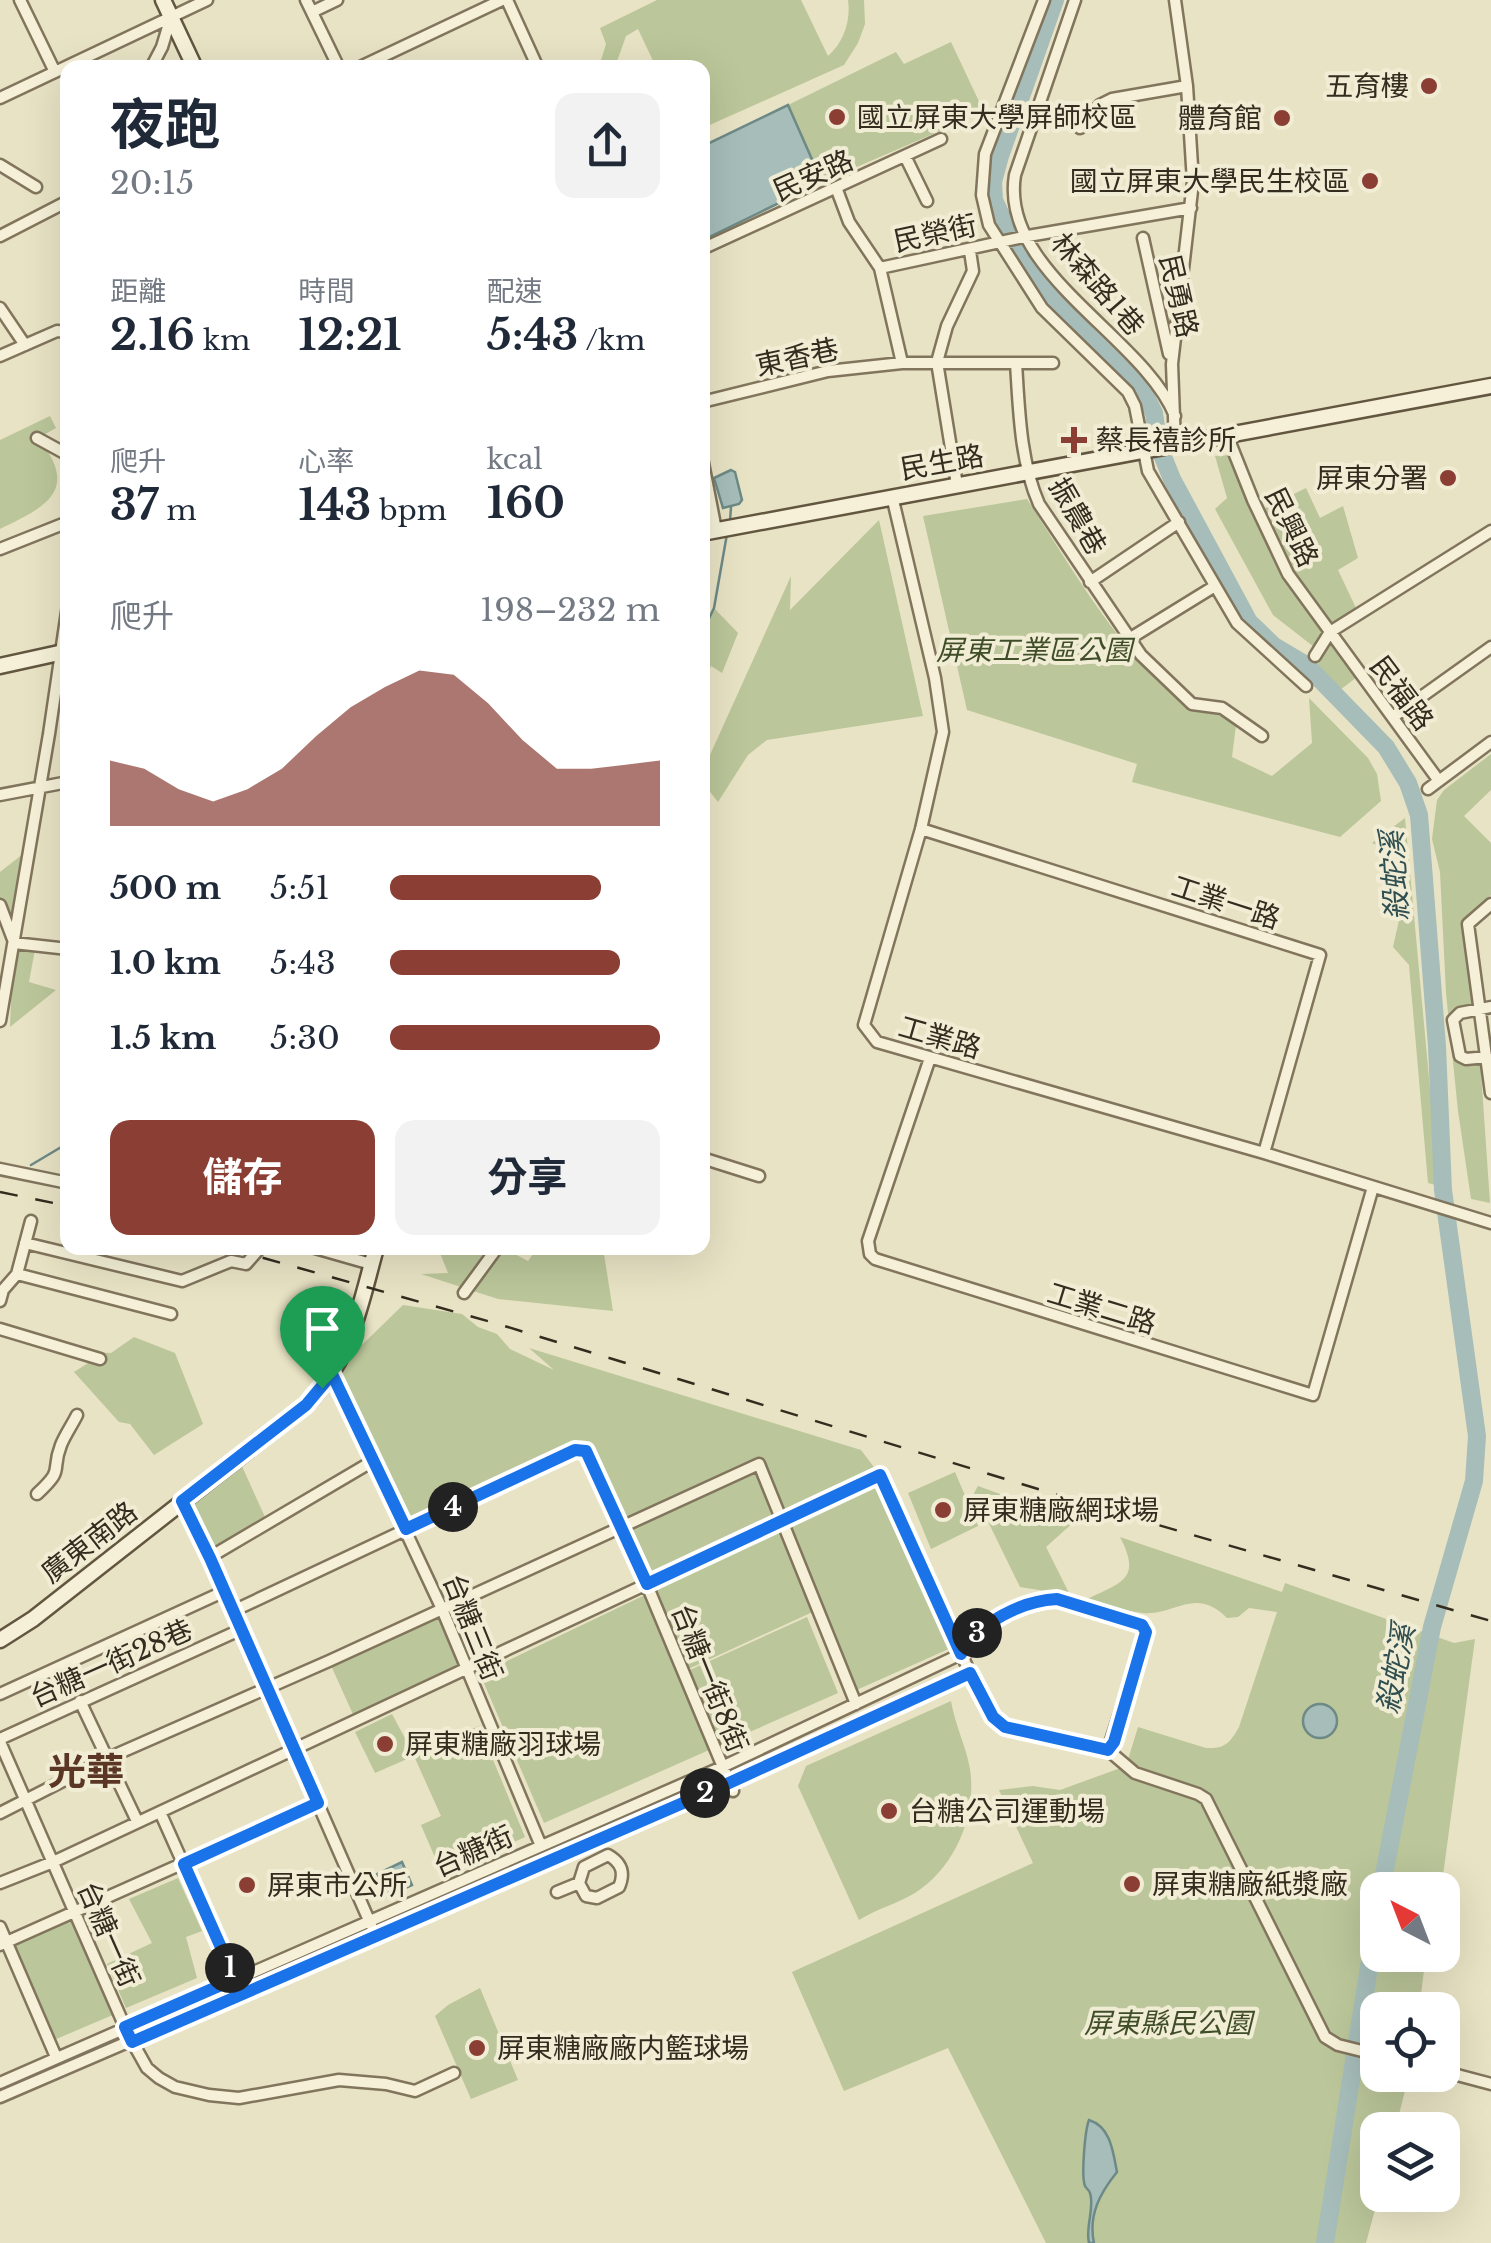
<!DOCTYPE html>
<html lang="zh-TW">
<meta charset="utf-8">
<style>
body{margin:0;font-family:"Libre Baskerville","Noto Sans TC",serif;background:#f2f2f3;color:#1f2937;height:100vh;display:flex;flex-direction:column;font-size:38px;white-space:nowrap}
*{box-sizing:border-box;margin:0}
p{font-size:32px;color:#747a83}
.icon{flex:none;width:55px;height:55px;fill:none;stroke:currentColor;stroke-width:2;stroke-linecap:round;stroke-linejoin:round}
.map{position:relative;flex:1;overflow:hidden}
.panel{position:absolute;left:60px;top:60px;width:650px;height:1195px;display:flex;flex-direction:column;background:#fff;border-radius:20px;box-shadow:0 10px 40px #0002}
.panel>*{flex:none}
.needle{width:65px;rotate:318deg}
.buttons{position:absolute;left:1360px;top:1872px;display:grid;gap:20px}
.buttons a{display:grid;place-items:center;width:100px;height:100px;border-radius:20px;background:#fff;box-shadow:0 10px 40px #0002;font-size:50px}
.pin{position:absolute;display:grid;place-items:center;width:85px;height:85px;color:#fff;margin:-102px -42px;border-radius:50% 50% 50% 0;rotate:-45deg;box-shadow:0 0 10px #0007}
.pin .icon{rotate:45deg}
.km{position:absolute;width:50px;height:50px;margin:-25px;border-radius:50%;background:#222;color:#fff;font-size:28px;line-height:50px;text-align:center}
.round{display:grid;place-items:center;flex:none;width:105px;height:105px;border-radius:20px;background:#f2f2f3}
.summary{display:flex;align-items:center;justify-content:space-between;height:170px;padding:0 50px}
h1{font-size:55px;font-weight:700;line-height:75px}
.metrics{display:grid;grid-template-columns:repeat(3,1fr);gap:15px;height:170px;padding:10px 50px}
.metrics div{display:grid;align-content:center}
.metrics b{font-size:42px;font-weight:700}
.metrics small{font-size:28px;font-weight:400}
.metrics p{font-size:28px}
.chart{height:280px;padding:20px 50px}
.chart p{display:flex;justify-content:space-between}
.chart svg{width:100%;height:180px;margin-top:10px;fill:#8a3e34;opacity:.7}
.action{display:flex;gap:20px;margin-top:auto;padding:20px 50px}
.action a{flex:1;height:115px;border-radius:20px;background:#8a3e34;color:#fff;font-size:40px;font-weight:700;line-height:115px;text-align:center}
.action a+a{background:#f2f2f3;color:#1f2937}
ul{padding:0 50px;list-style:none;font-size:32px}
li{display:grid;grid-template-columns:160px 120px 1fr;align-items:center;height:75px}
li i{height:25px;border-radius:12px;background:#8a3e34}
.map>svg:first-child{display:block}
.green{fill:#bbc69a}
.water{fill:#a6bdb9;stroke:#6e8a86;stroke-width:2.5}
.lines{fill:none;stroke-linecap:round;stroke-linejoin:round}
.stream{stroke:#6e8a86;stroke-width:2.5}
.river{stroke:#a6bdb9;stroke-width:18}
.street-casing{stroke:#82755d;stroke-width:15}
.secondary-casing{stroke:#635640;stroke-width:19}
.street{stroke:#f5f0d7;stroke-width:10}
.secondary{stroke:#f5f0d7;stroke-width:14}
.rail{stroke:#332c1f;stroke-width:2.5;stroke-dasharray:18 18;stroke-linecap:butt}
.route-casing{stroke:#fff;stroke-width:20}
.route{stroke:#1a73e8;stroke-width:12}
.poi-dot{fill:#8a3e34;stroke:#f1ecd4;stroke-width:4}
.labels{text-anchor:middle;stroke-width:8;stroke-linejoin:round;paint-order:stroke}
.poi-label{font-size:28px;fill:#332c1f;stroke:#f1ecd4;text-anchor:start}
.street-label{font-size:28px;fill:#332c1f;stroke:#f1ecd4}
.park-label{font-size:28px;font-style:italic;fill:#3f4d28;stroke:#f1ecd4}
.water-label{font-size:30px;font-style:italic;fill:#304f51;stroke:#f1ecd4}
.district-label{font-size:38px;font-weight:bold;fill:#5b3624;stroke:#f1ecd4}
</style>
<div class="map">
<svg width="1491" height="2243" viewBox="0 0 1491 2243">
<rect width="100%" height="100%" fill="#e9e3c5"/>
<path class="green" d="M 657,0 L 801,0 L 828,56 C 844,42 851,20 848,0 L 864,0 L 865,24 L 858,43 L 844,65 L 703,128 L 702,68 L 656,67 L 638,29 L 626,36 L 615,67 L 599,67 L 606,44 L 600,28 Z
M 951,42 L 984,112 L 822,182 L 788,105 L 896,52 L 904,64 Z
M 50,416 L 56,428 L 38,438 C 81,491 45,507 0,529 L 0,440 Z
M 1232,455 L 1257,512 L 1306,488 L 1320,518 L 1343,506 L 1358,558 L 1338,570 L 1356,608 L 1327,626 L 1361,674 L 1332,696 L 1306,673 L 1314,647 L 1273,615 L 1215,509 L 1227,498 L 1215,456 Z
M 1027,499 C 1072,568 1116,648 1181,701 C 1193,711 1204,706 1217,711 C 1224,713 1230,720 1236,725 L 1232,757 L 1272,776 L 1312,743 L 1309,698 L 1368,758 L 1377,774 L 1381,801 L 1340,837 L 1132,782 L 1137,764 L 967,710 L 923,516 Z
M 879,520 L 923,716 L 767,740 L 748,755 L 718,802 L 703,783 L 705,766 L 791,576 L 790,610 Z
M 714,608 L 738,633 L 722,673 L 711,666 L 703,687 L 703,633 Z
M 1491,754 L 1491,790 L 1464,816 L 1491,843 L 1491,895 L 1463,923 L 1473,1011 L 1455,1015 L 1460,1056 L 1480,1058 L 1490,1203 L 1471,1199 L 1458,1111 L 1446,993 L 1440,872 L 1432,839 L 1437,800 L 1444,790 Z
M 1405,818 L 1439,1186 L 1428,1183 L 1409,965 L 1393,947 L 1404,898 L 1402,857 L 1372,843 Z
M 28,850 L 14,943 L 36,944 L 29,982 L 56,990 L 10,1027 L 13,946 L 0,905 L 0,872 Z
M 438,1248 L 504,1248 L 528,1261 L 537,1248 L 603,1248 L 613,1311 L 498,1299 L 421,1274 L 448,1273 Z
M 403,1305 L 462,1314 L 478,1327 L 497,1334 L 510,1349 L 554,1370 L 529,1348 L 861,1450 L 880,1475 L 879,1494 L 951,1648 L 852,1692 L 817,1610 L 682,1672 L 586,1451 L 575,1450 L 406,1529 L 332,1374 Z
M 134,1337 L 175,1353 L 203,1424 L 154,1455 L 130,1424 L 119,1422 L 74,1372 L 88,1363 L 87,1352 L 111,1353 Z
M 241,1464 L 265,1517 L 210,1557 L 181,1501 Z
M 955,1472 L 978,1526 L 931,1549 L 908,1493 Z
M 978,1486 L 1075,1521 L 1046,1547 L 1070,1595 L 1020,1587 L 974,1493 Z
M 1120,1537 L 1282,1592 L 1285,1583 L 1454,1643 L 1475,1639 L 1441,1890 L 1378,1890 L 1378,1955 L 1426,1955 L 1419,2010 L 1378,2010 L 1378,2075 L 1409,2075 L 1395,2130 L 1378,2130 L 1379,2195 L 1366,2243 L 1046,2243 L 948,2048 L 844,2091 L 792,1972 L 1033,1863 L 999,1790 L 1033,1786 L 1060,1790 L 1126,1766 L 1138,1727 L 1206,1748 C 1225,1749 1230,1743 1239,1727 L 1277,1612 L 1249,1608 L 1238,1617 L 1227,1618 C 1195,1586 1175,1616 1143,1613 C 1124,1611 1105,1604 1087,1599 C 1122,1582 1142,1579 1120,1537 Z
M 649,1593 L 681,1674 L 807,1617 L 838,1693 L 544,1823 L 480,1674 Z
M 442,1609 L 466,1671 L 356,1721 L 329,1661 Z
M 951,1701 C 955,1725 966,1746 970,1769 C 977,1815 955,1868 915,1893 C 897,1904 876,1909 859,1920 L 798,1786 L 806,1766 Z
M 392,1714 L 414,1755 L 479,1726 L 525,1837 L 443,1876 L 421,1825 L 441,1816 L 414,1756 L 375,1773 L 355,1732 Z
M 178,1878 L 202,1931 L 186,1937 L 197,1978 L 126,2008 L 107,1964 L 152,1943 L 129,1899 Z
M 73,1920 L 115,2014 L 54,2040 L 14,1946 Z
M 480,1988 L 518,2080 L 471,2099 L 435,2016 L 448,2005 Z"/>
<path class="water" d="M 788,105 L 822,182 L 703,240 L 703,146 Z
M 731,470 L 735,472 L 742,500 L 739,504 L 723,508 L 714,478 Z
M1303 1721a17 17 0 1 1 34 0a17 17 0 1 1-34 0Z
M 402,1862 L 412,1885 L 387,1896 L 377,1874 Z
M 1089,2120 C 1111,2127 1113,2152 1117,2172 C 1100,2193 1088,2215 1094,2243 L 1089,2243 C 1085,2227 1095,2208 1090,2193 C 1089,2190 1086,2188 1085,2186 C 1081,2176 1085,2130 1089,2120 Z"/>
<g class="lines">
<path class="stream" d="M 730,521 L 731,507
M 702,633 L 714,608 L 727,534
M 31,1165 L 68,1143"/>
<path class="river" d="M 1055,0 L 1000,156 L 993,182 L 994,200 L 1011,237 L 1053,301 L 1142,389 L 1154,413 L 1159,447 L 1172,479 L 1249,622 L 1274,646 L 1306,665 L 1386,747 L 1408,783 L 1419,815 L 1437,1046 L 1443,1190 L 1477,1436 L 1474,1481 L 1432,1627 L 1381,1890
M 1325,2243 L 1378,1911"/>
<defs>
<path id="street" d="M 20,0 L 55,72
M 306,0 L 339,68
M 507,0 L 538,68
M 1044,0 L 985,154 L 982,195 L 989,225 L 1042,308 L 1128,392 L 1135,406 L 1148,471 L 1237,623 L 1306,686
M 1075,0 L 1015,175 C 999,272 1144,337 1175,416
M 312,12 L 337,0
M 151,68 L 162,47 L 171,17
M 358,68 L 502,0
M 0,98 L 207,0
M 1080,128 L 1100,105 L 1112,99 L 1187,86
M 906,158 L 927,201
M 0,165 L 36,187
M 837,190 L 849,222 L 880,268 L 902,363
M 0,236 L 68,201
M 1143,238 L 1169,354
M 702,249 L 941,139
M 880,268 L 1028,236 L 1191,208
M 0,308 L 25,345
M 0,356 L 57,331 L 68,332
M 1016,363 L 1053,363
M 702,402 L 828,371 L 902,363 L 1016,363 C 1019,409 1020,461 1039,504 L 1141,655 L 1192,704 L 1222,708 L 1262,736
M 1227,435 L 1253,500 L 1288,574 L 1439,781
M 37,438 L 68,455
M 1175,444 L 1172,364 L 1193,182 L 1187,86 L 1175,0
M 702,458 L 716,530
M 957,485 L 937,362 L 947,326 L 973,271 L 970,251
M 892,496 L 935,678 L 943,732 L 921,829 L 864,1025 L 877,1042 L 1264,1153 L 1491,1223
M 0,549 L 68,522
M 1090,582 L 1179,522
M 1129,639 L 1215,586
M 1315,656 L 1330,632 L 1491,531
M 1393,717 L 1491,647
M 1428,789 L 1491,742
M 0,795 L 68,782
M 921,829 L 1320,955 L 1264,1153
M 1491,904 L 1468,924 L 1491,1093
M 0,905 L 14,942
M 14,943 L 68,949
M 0,1021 L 49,734 L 68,605
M 1487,1057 L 1466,1059 L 1460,1056 L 1453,1020 L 1460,1013 L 1491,1007
M 930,1058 L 868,1241 L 870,1254 L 875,1259 L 1313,1395 L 1373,1187
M 702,1158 L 759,1176
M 0,1169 L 68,1183
M 25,1243 L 182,1281 L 231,1261 L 246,1264 L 260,1248
M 315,1248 L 371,1264
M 17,1274 L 171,1314
M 464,1293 L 497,1248
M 0,1301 L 3,1290 L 17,1274 L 31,1221
M 0,1329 L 100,1359
M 332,1374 L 442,1609 L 541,1846
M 37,1494 C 66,1467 50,1473 61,1445 C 65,1435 72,1425 77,1415
M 181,1501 L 210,1557 L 371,1925
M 210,1557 L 373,1461
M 233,1611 L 575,1450 L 586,1451 L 647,1585 L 733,1791
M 0,1694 L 225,1591
M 80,1701 L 137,1821
M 0,1739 L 242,1629
M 0,1742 L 128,2034 L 147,2068 L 159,2078 L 175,2087 L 209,2095 L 239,2098 L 339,2080 L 386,2084 L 415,2091 L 454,2073
M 1108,1750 L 1135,1773 L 1198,1794 L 1206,1799 L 1325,2037 L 1338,2045 L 1378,2055
M 160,1812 L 237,1984
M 0,1813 L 108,1758 L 329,1661 L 759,1464 L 856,1704
M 0,1883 L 53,1862 L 880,1475 L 970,1673 L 993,1717 L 1005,1727 L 1108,1750 L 1146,1632 L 1135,1621 L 1057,1599 C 1020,1601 980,1622 961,1654
M 557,1892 L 579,1883 L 586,1896 L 597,1898 L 619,1887 C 625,1873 622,1863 608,1855 L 584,1867 L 579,1883
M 0,1927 L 56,2057
M 0,1945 L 318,1803
M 1442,2071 L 1491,2084
M 0,2083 L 722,1767 L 961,1654
M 0,2097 L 729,1783 L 970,1673"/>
<path id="secondary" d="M 163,0 L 195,68
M 702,533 L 1491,386
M 0,666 L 68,651
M 0,1640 L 33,1619 L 306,1405 C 352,1358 359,1309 376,1248"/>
</defs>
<use href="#street" class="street-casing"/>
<use href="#secondary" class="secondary-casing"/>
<use href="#street" class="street"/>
<use href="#secondary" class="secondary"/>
<path class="rail" d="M 0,1192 L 68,1206
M 228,1248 L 498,1324 L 1120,1514 L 1491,1621"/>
</g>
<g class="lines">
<defs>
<path id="route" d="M 332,1374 L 406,1529 L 575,1450 L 586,1451 L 647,1584 L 880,1475 L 961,1654 C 980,1622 1021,1601 1057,1599 L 1142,1625 L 1146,1632 L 1114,1742 L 1108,1750 L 1005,1727 L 993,1717 L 970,1673 L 729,1783 L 132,2042 L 125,2027 L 235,1979 L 184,1864 L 318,1803 L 210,1558 L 182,1501 L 306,1405 Z"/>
</defs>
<use href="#route" class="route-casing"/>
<use href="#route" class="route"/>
</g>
<g class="poi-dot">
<circle cx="1429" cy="86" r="10"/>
<circle cx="837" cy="117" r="10"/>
<circle cx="1282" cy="118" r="10"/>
<circle cx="1370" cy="181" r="10"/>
<path d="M1069 425h10v10h10v10h-10v10h-10v-10h-10v-10h10z"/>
<circle cx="1448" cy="478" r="10"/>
<circle cx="943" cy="1510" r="10"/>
<circle cx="385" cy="1744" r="10"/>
<circle cx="889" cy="1811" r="10"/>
<circle cx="1132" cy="1884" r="10"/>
<circle cx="247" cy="1885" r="10"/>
<circle cx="477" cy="2048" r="10"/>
</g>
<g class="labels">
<g class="poi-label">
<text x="1409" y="96" text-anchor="end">五育樓</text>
<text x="857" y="127">國立屏東大學屏師校區</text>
<text x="1262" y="128" text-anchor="end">體育館</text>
<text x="1350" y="191" text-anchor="end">國立屏東大學民生校區</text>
<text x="1096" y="450">蔡長禧診所</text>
<text x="1428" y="488" text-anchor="end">屏東分署</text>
<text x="963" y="1520">屏東糖廠網球場</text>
<text x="405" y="1754">屏東糖廠羽球場</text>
<text x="909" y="1821">台糖公司運動場</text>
<text x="1152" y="1894">屏東糖廠紙漿廠</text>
<text x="267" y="1895">屏東市公所</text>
<text x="497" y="2058">屏東糖廠廠内籃球場</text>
</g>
<g class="street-label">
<text transform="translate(813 175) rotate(-24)" y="10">民安路</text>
<text transform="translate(935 233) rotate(-12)" y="10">民榮街</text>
<text transform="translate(1098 284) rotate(49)" y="10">林森路1巷</text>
<text transform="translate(1179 296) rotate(77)" y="10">民勇路</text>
<text transform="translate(797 357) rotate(-12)" y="10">東香巷</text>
<text transform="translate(942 462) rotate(-10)" y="10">民生路</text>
<text transform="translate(1078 516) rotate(60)" y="10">振農巷</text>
<text transform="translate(1292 527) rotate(64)" y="10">民興路</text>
<text transform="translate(1402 693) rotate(53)" y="10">民福路</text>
<text transform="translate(1226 902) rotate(18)" y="10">工業一路</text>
<text transform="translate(940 1037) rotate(16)" y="10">工業路</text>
<text transform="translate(1102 1308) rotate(17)" y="10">工業二路</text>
<text transform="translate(89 1542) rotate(-38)" y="10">廣東南路</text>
<text transform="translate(473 1627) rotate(68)" y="10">台糖三街</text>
<text transform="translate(111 1663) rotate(-24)" y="10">台糖一街28巷</text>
<text transform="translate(710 1678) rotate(68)" y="10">台糖一街8街</text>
<text transform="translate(473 1851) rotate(-24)" y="10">台糖街</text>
<text transform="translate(109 1934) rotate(66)" y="10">台糖一街</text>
</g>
<g class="park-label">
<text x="1034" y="660">屏東工業區公園</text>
<text x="1168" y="2033">屏東縣民公園</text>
</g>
<g class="water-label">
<text transform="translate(1395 876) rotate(-94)" y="10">殺蛇溪</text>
<text transform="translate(1396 1669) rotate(-79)" y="10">殺蛇溪</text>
</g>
<g class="district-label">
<text x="86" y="1785">光華</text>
</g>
</g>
</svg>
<div class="buttons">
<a><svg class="needle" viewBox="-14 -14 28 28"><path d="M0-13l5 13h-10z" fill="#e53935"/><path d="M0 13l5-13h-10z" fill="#747a83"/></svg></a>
<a><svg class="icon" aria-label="locate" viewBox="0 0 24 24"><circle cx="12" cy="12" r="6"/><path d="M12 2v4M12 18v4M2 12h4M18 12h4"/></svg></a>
<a><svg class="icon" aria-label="layers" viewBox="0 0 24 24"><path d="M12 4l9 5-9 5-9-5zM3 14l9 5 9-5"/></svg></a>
</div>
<div class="pin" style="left:322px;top:1388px;background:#1e9e55"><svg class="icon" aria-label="arrive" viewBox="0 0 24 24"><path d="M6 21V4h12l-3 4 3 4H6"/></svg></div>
<b class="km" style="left:230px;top:1968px">1</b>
<b class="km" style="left:705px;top:1793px">2</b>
<b class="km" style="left:977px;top:1633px">3</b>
<b class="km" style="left:453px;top:1507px">4</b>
<section class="panel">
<div class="summary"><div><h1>夜跑</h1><p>20:15</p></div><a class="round"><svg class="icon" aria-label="share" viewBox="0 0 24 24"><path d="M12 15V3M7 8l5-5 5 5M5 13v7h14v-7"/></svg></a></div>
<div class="metrics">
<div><p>距離</p><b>2.16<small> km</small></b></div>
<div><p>時間</p><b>12:21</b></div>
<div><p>配速</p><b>5:43<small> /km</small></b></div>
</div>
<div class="metrics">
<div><p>爬升</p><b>37<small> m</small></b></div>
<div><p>心率</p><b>143<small> bpm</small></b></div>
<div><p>kcal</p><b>160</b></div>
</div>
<div class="chart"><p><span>爬升</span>198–232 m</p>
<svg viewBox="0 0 160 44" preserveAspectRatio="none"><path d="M0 44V28L10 30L20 35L30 38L40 35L50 30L60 22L70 15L80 10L90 6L100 7L110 14L120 23L130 30L140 30L150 29L160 28V44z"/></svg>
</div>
<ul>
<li><b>500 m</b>5:51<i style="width:78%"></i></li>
<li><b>1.0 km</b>5:43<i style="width:85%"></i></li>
<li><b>1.5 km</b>5:30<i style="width:100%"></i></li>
</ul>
<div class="action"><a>儲存</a><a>分享</a></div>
</section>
</div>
